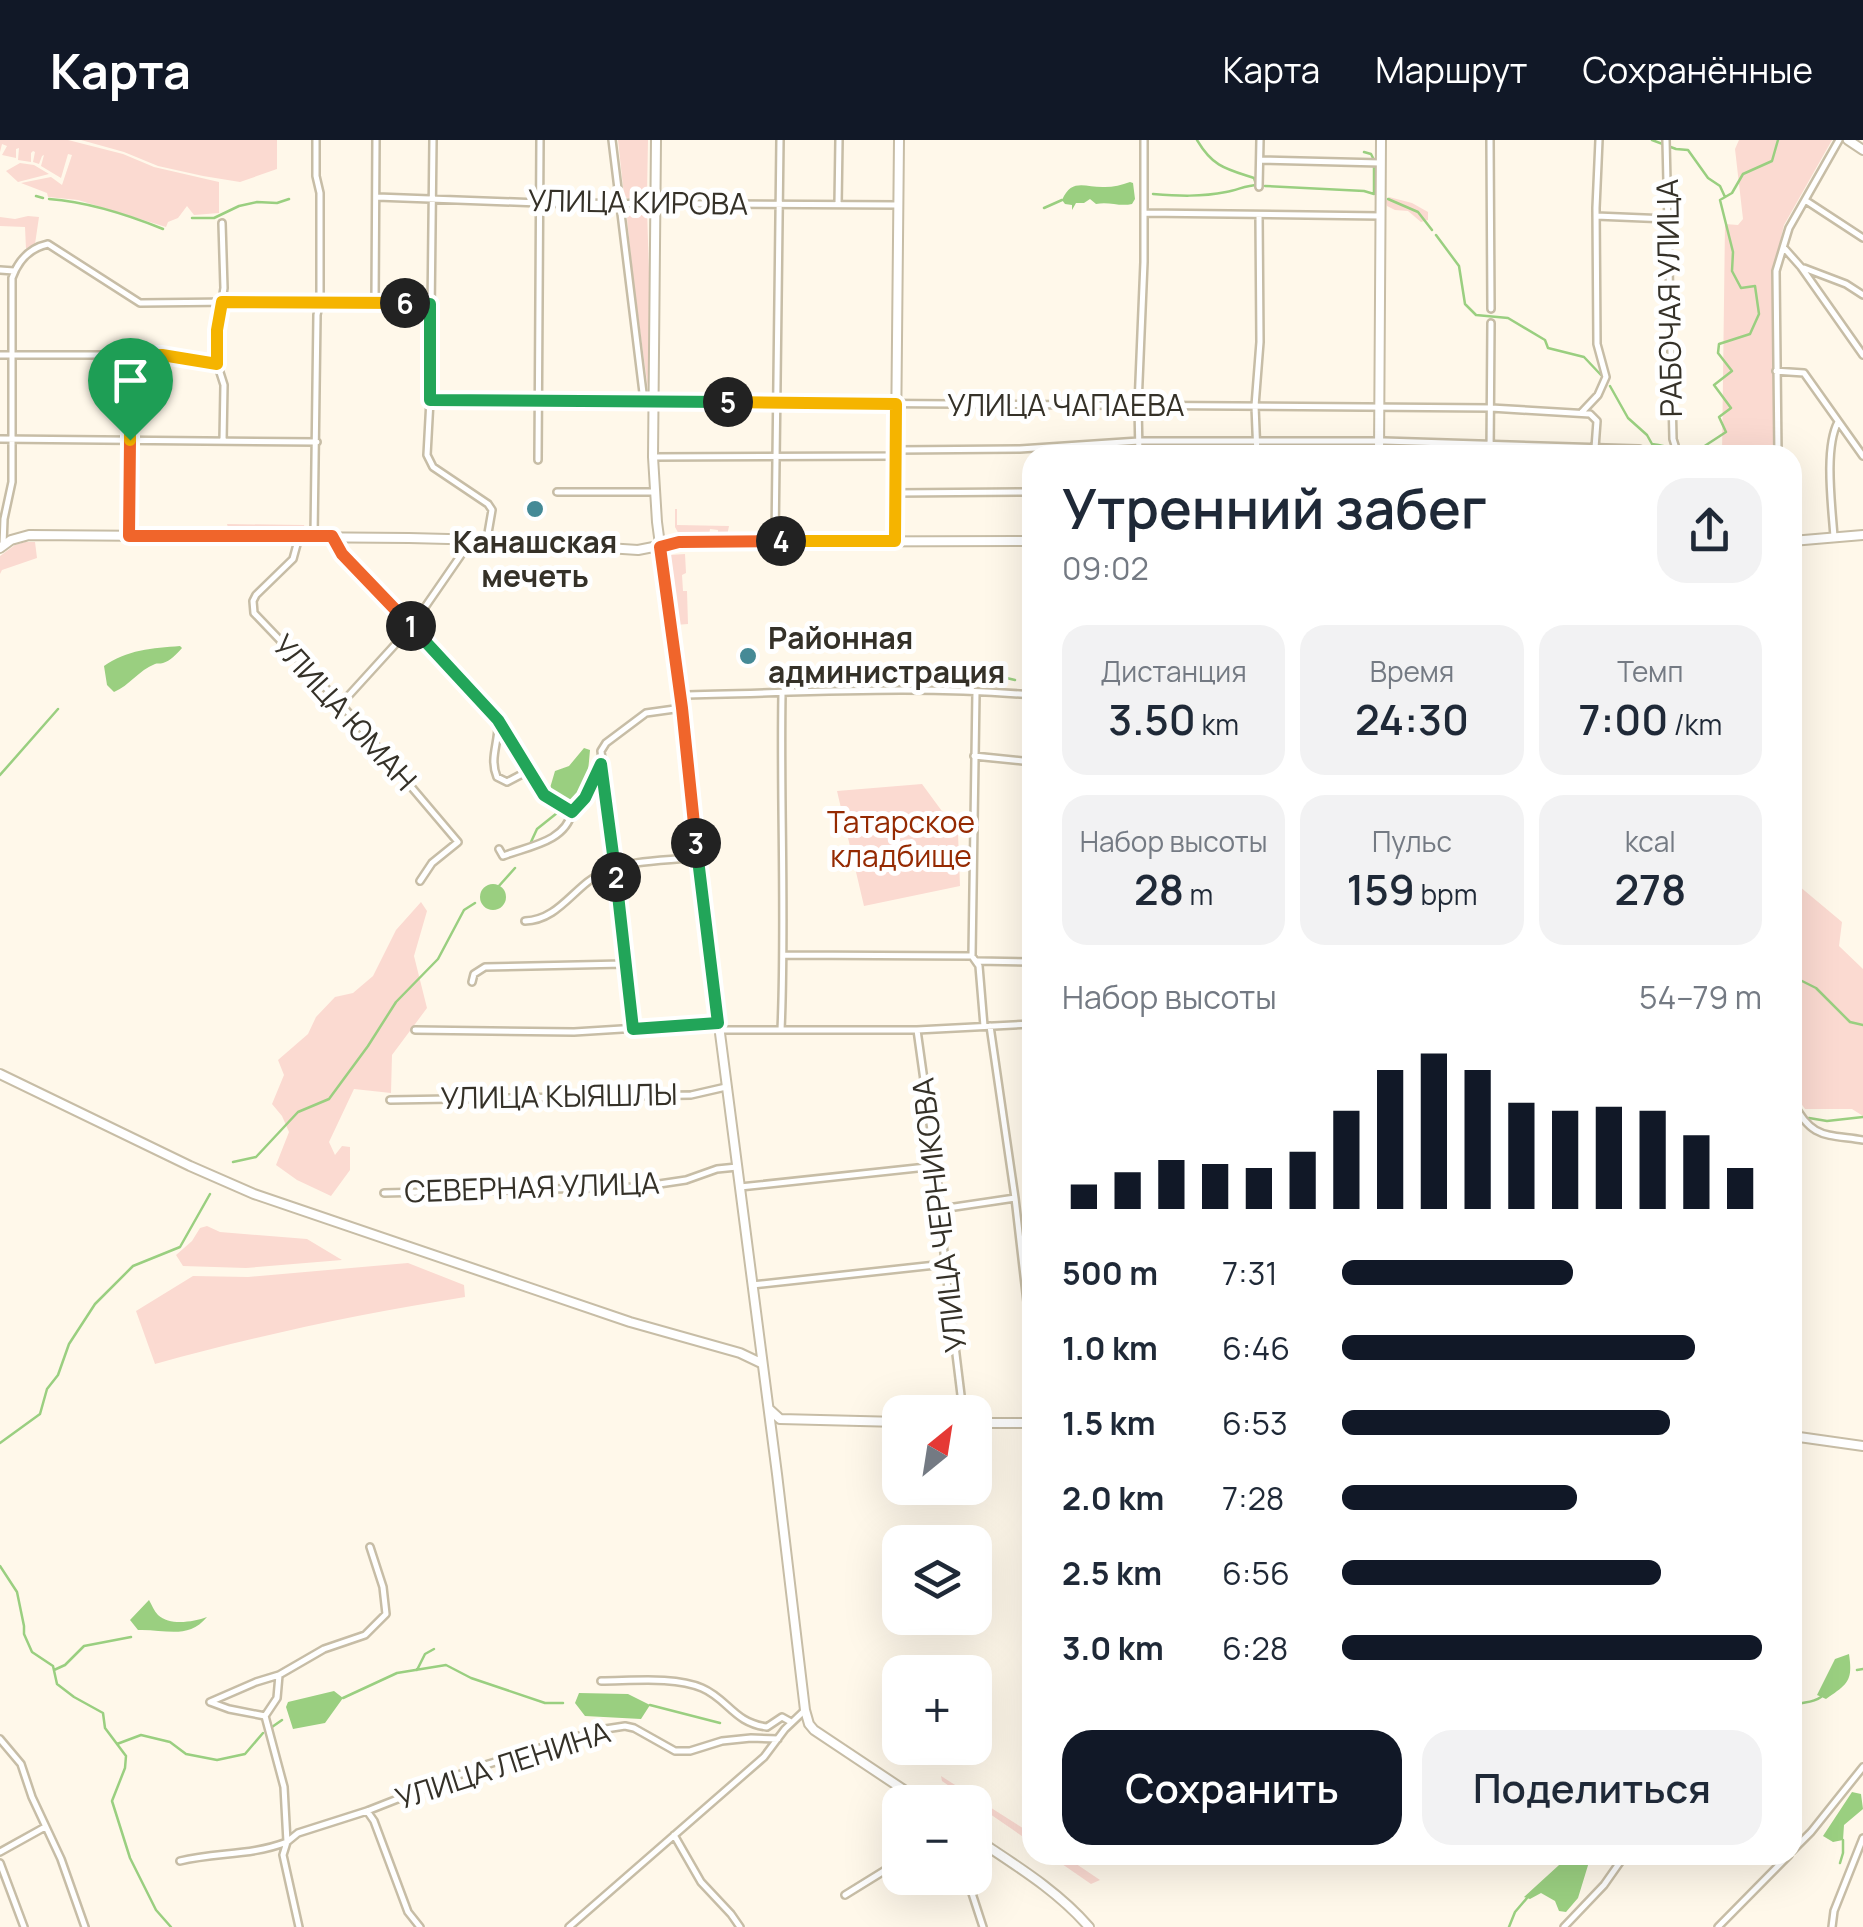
<!DOCTYPE html>
<html lang="ru">
<meta charset="utf-8">
<style>
body{margin:0;font-family:Manrope,sans-serif;background:#f2f2f3;color:#1f2937;height:100vh;display:flex;flex-direction:column;font-size:38px;white-space:nowrap}
*{box-sizing:border-box;margin:0}
p{font-size:32px;color:#747a83}
.icon{flex:none;width:55px;height:55px;fill:none;stroke:currentColor;stroke-width:2;stroke-linecap:round;stroke-linejoin:round}
.map{position:relative;flex:1;overflow:hidden}
.details{position:absolute;left:1022px;top:305px;width:780px;height:1420px;display:flex;flex-direction:column;background:#fff;border-radius:30px;box-shadow:0 10px 40px #0002}
.details>*{flex:none}
.needle{width:65px;rotate:30deg}
.buttons{position:absolute;left:882px;top:1255px;display:grid;gap:20px}
.buttons a{display:grid;place-items:center;width:110px;height:110px;border-radius:20px;background:#fff;box-shadow:0 10px 40px #0002;font-size:50px}
.pin{position:absolute;display:grid;place-items:center;width:85px;height:85px;color:#fff;margin:-102px -42px;border-radius:50% 50% 50% 0;rotate:-45deg;box-shadow:0 0 10px #0007}
.pin .icon{rotate:45deg}
.km{position:absolute;width:50px;height:50px;margin:-25px;border-radius:50%;background:#222;color:#fff;font-size:28px;line-height:50px;text-align:center}
.round{display:grid;place-items:center;flex:none;width:105px;height:105px;border-radius:30px;background:#f2f2f3}
.overview{display:flex;align-items:center;justify-content:space-between;height:170px;padding:0 40px}
h1{font-size:55px;font-weight:600;line-height:75px}
.metrics{display:grid;grid-template-columns:repeat(3,1fr);gap:15px;height:170px;padding:10px 40px}
.metrics div{display:grid;align-content:center;border-radius:25px;background:#f2f2f3;text-align:center}
.metrics b{font-size:42px;font-weight:600}
.metrics small{font-size:28px;font-weight:400}
.metrics p{font-size:28px}
.chart{height:280px;padding:20px 40px}
.chart p{display:flex;justify-content:space-between}
.chart svg{width:100%;height:180px;margin-top:10px;stroke:#111827;stroke-width:6}
.action{display:flex;gap:20px;margin-top:auto;padding:20px 40px}
.action a{flex:1;height:115px;border-radius:30px;background:#111827;color:#fff;font-size:40px;font-weight:600;line-height:115px;text-align:center}
.action a+a{background:#f2f2f3;color:#1f2937}
ul{padding:0 40px;list-style:none;font-size:32px}
li{display:grid;grid-template-columns:160px 120px 1fr;align-items:center;height:75px}
li i{height:25px;border-radius:12px;background:#111827}
header{display:flex;align-items:center;gap:60px;box-sizing:border-box;height:140px;padding:0 50px;background:#111827;color:#fff}
header strong{font-size:48px}
nav{display:flex;gap:55px;margin-inline-start:auto;font-size:35px}
.map>svg:first-child{display:block}
.green{fill:#fbdad1}
.water{fill:#9acf80}
.lines{fill:none;stroke-linecap:round;stroke-linejoin:round}
.stream{stroke:#9acf80;stroke-width:2.5}
.street-casing{stroke:#c7bda6;stroke-width:10}
.secondary-casing{stroke:#c7bda6;stroke-width:12}
.street{stroke:#fff;stroke-width:5}
.secondary{stroke:#fff;stroke-width:8}
.split-1-casing{stroke:#fff;stroke-width:20}
.split-2-casing{stroke:#fff;stroke-width:20}
.split-3-casing{stroke:#fff;stroke-width:20}
.split-4-casing{stroke:#fff;stroke-width:20}
.split-5-casing{stroke:#fff;stroke-width:20}
.split-6-casing{stroke:#fff;stroke-width:20}
.split-7-casing{stroke:#fff;stroke-width:20}
.split-1{stroke:#f0652b;stroke-width:12}
.split-2{stroke:#22a559;stroke-width:12}
.split-3{stroke:#22a559;stroke-width:12}
.split-4{stroke:#f0652b;stroke-width:12}
.split-5{stroke:#f5b400;stroke-width:12}
.split-6{stroke:#22a559;stroke-width:12}
.split-7{stroke:#f5b400;stroke-width:12}
.poi-dot{fill:#458a96;stroke:#fff;stroke-width:4}
.labels{text-anchor:middle;stroke-width:10;stroke-linejoin:round;paint-order:stroke}
.street-label{font-size:30px;fill:#353128;stroke:#fff}
.poi-label{font-size:30px;font-weight:bold;fill:#353128;stroke:#fff}
.park-label{font-size:30px;fill:#952a02;stroke:#fff}
</style>
<header>
<strong>Карта</strong>
<nav><a>Карта</a><a>Маршрут</a><a>Сохранённые</a></nav>
</header>
<div class="map">
<svg width="1863" height="1787" viewBox="0 0 1863 1787">
<rect width="100%" height="100%" fill="#fff8ea"/>
<path class="green" d="M 0,0 L 68,0 L 123,14 L 154,27 L 219,42 L 219,73 L 194,75 L 187,66 L 178,78 L 168,82 L 166,87 L 78,60 L 48,57 L 47,53 L 21,43 L 51,37 L 62,45 L 72,15 L 68,14 L 61,38 L 41,26 L 44,15 L 42,16 L 39,24 L 33,22 L 35,12 L 33,11 L 31,13 L 31,22 L 18,20 L 19,8 L 16,9 L 16,18 L 2,15 L 7,6 L 2,4 L 0,12 Z
M 81,0 L 277,0 L 277,29 L 240,42 L 203,36 L 158,26 L 124,12 Z
M 618,0 L 648,0 L 647,54 L 643,60 L 630,60 L 624,56 Z
M 1739,0 L 1832,0 L 1784,85 L 1774,127 L 1773,315 L 1722,315 L 1725,84 L 1738,85 L 1743,79 L 1735,9 Z
M 20,23 L 34,25 L 49,34 L 18,42 L 6,31 Z
M 1389,57 L 1412,63 L 1428,72 L 1428,80 L 1421,82 L 1408,71 L 1395,70 L 1387,66 L 1386,61 Z
M 643,68 L 647,70 L 651,193 L 649,256 L 634,146 L 626,69 Z
M 28,76 L 39,77 L 35,104 L 26,109 L 25,87 L 0,86 L 0,77 L 15,79 Z
M 675,369 L 677,369 L 677,385 L 729,386 L 727,396 L 718,396 L 718,390 L 710,389 L 709,396 L 680,396 L 675,387 Z
M 227,384 L 304,385 L 305,388 L 302,391 L 229,391 Z
M 25,402 L 35,402 L 37,418 L 2,430 L 0,434 L 0,416 L 15,405 Z
M 685,414 L 686,433 L 682,435 L 683,451 L 687,451 L 688,484 L 675,485 L 668,418 L 670,415 Z
M 922,644 L 958,693 L 960,746 L 864,766 L 837,651 Z
M 1793,741 L 1842,782 L 1839,806 L 1863,829 L 1863,976 L 1852,969 L 1805,969 L 1793,952 Z
M 421,762 L 427,771 L 414,816 L 427,868 L 392,915 L 391,953 L 354,949 L 329,1002 L 335,1015 L 342,1006 L 350,1007 L 350,1030 L 331,1056 L 297,1040 L 276,1025 L 289,992 L 282,976 L 272,964 L 284,935 L 278,920 L 308,894 L 316,877 L 335,857 L 353,853 L 373,836 L 396,790 Z
M 207,1086 L 220,1092 L 307,1099 L 342,1120 L 246,1128 L 183,1126 L 176,1115 L 192,1101 L 200,1088 Z
M 408,1123 L 464,1145 L 465,1157 C 360,1174 258,1195 155,1224 L 136,1171 L 193,1136 L 248,1137 Z
M 941,1636 L 1032,1694 L 1032,1703 L 942,1641 Z
M 1049,1715 L 1063,1715 L 1100,1740 L 1091,1744 Z"/>
<path class="water" d="M 1130,42 L 1133,43 L 1135,59 L 1132,64 C 1119,67 1109,61 1096,64 L 1090,59 L 1084,63 L 1076,63 L 1072,70 L 1072,65 L 1065,64 L 1062,60 C 1072,37 1086,48 1105,47 C 1113,47 1122,45 1130,42 Z
M 180,506 L 182,508 C 177,514 170,521 163,523 C 160,524 157,523 155,524 C 139,530 129,546 114,552 L 107,545 L 104,526 C 126,510 153,508 180,506 Z
M 584,608 L 590,610 C 588,631 588,654 567,664 L 557,660 L 550,648 L 555,631 L 569,626 Z
M480 757a13 13 0 1 1 26 0a13 13 0 1 1-26 0Z
M 149,1460 C 152,1465 154,1471 158,1475 C 170,1486 193,1482 207,1477 C 188,1500 165,1489 138,1490 L 130,1480 Z
M 1849,1514 C 1853,1541 1848,1544 1826,1559 L 1817,1555 L 1835,1519 Z
M 334,1551 L 343,1558 L 325,1583 L 293,1589 L 286,1567 L 288,1562 Z
M 579,1553 L 628,1554 L 650,1565 L 641,1579 L 585,1576 L 575,1563 Z
M 1852,1652 L 1861,1654 L 1863,1669 L 1844,1685 L 1843,1700 L 1833,1702 L 1823,1696 Z
M 1570,1715 L 1585,1715 L 1589,1722 L 1578,1758 L 1566,1772 L 1559,1771 L 1555,1761 L 1541,1753 L 1530,1759 L 1524,1757 Z"/>
<g class="lines">
<path class="stream" d="M 1197,0 C 1213,27 1226,29 1254,38 L 1256,44
M 1652,0 L 1676,9 L 1688,10 L 1708,38 L 1720,46 L 1725,57
M 1364,12 L 1371,14 L 1373,18
M 1265,46 L 1364,51 L 1374,54 L 1374,26
M 1153,54 C 1178,56 1201,57 1226,52 C 1238,50 1246,45 1258,45
M 36,56 L 43,58
M 49,59 C 89,62 126,74 163,89
M 1388,59 L 1418,72 L 1432,90
M 1044,68 L 1062,60
M 192,78 L 214,78 L 239,66 L 257,62 L 277,63 L 289,59
M 1436,95 L 1459,126 L 1465,164 L 1476,175 L 1508,178 L 1545,200 L 1548,208 L 1584,217 L 1601,235
M 1610,246 L 1628,278 L 1647,295 L 1652,304 C 1663,305 1672,309 1683,310 L 1687,315
M 1700,315 L 1700,309 L 1726,292 L 1719,277 L 1731,268 L 1714,245 L 1732,231 L 1718,213 L 1719,204 L 1750,194 L 1759,174 L 1755,146 L 1741,148 L 1732,131 L 1733,112 L 1720,60 L 1732,53 L 1743,34 L 1772,21 L 1778,0
M 969,533 L 983,534
M 994,535 L 1015,540
M 0,635 L 58,569
M 531,702 L 537,689 L 557,673
M 498,747 L 515,728
M 1792,836 L 1816,848 L 1850,882 L 1863,885
M 1809,978 L 1827,981 L 1863,977
M 233,1022 L 256,1017 L 298,972 L 329,959 L 368,906 L 396,862 L 438,819 L 464,770 L 475,763
M 0,1303 L 40,1274 L 47,1249 L 58,1235 L 69,1204 L 95,1164 L 133,1126 L 180,1107 L 210,1054
M 0,1426 L 17,1452 L 24,1486 L 24,1494 L 32,1512 L 53,1526 L 57,1544 L 74,1557 L 103,1573 L 105,1588 L 126,1616 L 125,1628 L 112,1661 L 130,1718 L 156,1770 L 171,1787
M 54,1530 L 65,1525 L 84,1506 L 131,1497
M 417,1530 L 425,1514 L 434,1509
M 1857,1530 L 1863,1529
M 343,1558 L 397,1533 L 446,1525 L 471,1538 L 545,1563 L 563,1563
M 650,1565 L 720,1583
M 1792,1566 C 1803,1561 1811,1564 1821,1557
M 272,1587 L 282,1580
M 117,1604 L 141,1595 L 170,1602 L 186,1614 L 217,1620 L 245,1614 L 263,1593
M 1595,1719 L 1603,1718
M 1840,1723 L 1843,1713 L 1843,1700
M 1509,1787 L 1515,1772 L 1527,1758"/>
<defs>
<path id="street" d="M 433,0 L 430,260 L 427,315 L 433,327 L 488,364 L 492,370 L 487,399
M 612,0 L 644,261
M 1490,0 L 1491,169
M 1666,0 L 1673,299 L 1678,315
M 1260,20 L 1381,23
M 1259,47 L 1260,0
M 377,57 L 539,63 L 899,65
M 1805,60 L 1863,98
M 838,65 L 839,0
M 1144,73 L 1381,76
M 1596,76 L 1668,79
M 222,83 L 224,148 L 217,191 L 217,223 L 224,245 L 223,301
M 1785,109 L 1801,127 L 1863,215
M 1804,128 L 1846,144 L 1863,155
M 0,130 L 14,131
M 375,162 L 376,0
M 0,215 L 162,215 L 216,223
M 1776,231 L 1804,233 L 1863,316
M 430,260 L 1491,268 L 1590,274 L 1597,281 L 1595,308
M 1582,272 L 1598,255 L 1606,237 L 1597,204 L 1596,68 L 1599,0
M 0,299 L 317,302
M 897,310 L 1020,309 L 1139,301 L 1384,301 L 1639,309 L 1654,315
M 1139,315 L 1138,265 L 1144,122 L 1144,0
M 1257,315 L 1255,266 L 1260,202 L 1259,75
M 1490,315 L 1491,183
M 1778,315 L 1776,131 L 1789,88 L 1839,0
M 653,317 L 895,316
M 538,320 L 540,0
M 557,352 L 654,352
M 896,353 L 1032,352
M 129,396 L 130,216
M 314,396 L 317,175 L 320,161 L 320,53 L 316,36 L 316,0
M 299,397 L 293,419 L 256,455 L 253,461 L 254,473 L 341,564 L 458,702 L 432,723 L 420,741
M 332,397 L 342,414 L 497,580 L 545,655 L 572,672 C 586,658 590,641 601,624
M 1834,397 C 1832,367 1824,308 1838,282
M 775,401 L 780,0
M 3,405 L 4,379 L 12,342 L 12,138 C 18,121 30,108 48,104 L 140,163 L 320,161 L 430,164
M 976,552 L 972,816 L 979,826 L 984,886
M 680,555 C 798,553 916,545 1032,555
M 341,564 L 412,486 L 472,399
M 498,583 C 499,603 489,618 497,637 L 507,642 L 528,631
M 974,616 L 1032,622
M 499,709 L 503,716 C 529,706 565,702 572,672
M 525,781 C 560,780 575,744 604,732 C 634,719 666,721 698,717
M 785,815 L 972,816
M 977,821 L 1032,822
M 472,842 L 474,834 L 485,827 L 624,824
M 990,886 L 1015,1058 L 1032,1205
M 633,889 L 601,611 L 606,603 L 646,573 L 682,568
M 415,890 L 574,892 L 718,883
M 719,890 L 917,890 L 1032,884
M 781,890 C 786,778 780,666 782,554
M 917,890 L 936,1026 L 945,1124 L 961,1255 L 959,1261
M 390,960 L 691,955 L 726,947
M 1792,961 C 1812,999 1824,994 1863,1000
M 740,1047 L 936,1026
M 384,1053 L 639,1047 L 686,1040 L 717,1029 L 737,1027
M 941,1069 L 1015,1058
M 752,1145 L 945,1124
M 601,1541 C 631,1541 675,1536 702,1548 C 728,1559 734,1583 767,1587 L 782,1577 L 791,1582
M 210,1562 L 256,1542 L 279,1535 L 324,1509 L 365,1495 L 386,1474 L 383,1447 L 370,1407
M 265,1576 L 277,1558 L 279,1535
M 0,1599 L 21,1624 L 32,1657 L 61,1719 L 85,1787
M 367,1671 L 374,1681 L 408,1772 L 420,1787
M 674,1695 L 701,1742 L 731,1774 L 740,1787
M 1792,1711 L 1811,1692 L 1863,1627
M 0,1712 L 45,1687
M 180,1721 C 217,1712 250,1716 287,1702 L 284,1647 L 265,1576 L 229,1569 L 210,1562
M 0,1723 L 24,1787
M 967,1738 L 983,1787
M 845,1755 L 900,1721
M 299,1787 L 283,1715 L 287,1702 L 298,1693 L 367,1671 L 479,1627 L 599,1590 L 625,1586 L 634,1588 L 675,1611 L 690,1611 L 722,1601 L 751,1598 L 778,1599
M 569,1787 L 764,1617 L 785,1589 L 805,1570
M 1564,1787 L 1604,1745 L 1625,1715
M 1718,1787 L 1789,1715
M 1832,1787 L 1834,1771 L 1863,1698"/>
<path id="secondary" d="M 656,0 L 653,317 L 657,382 L 680,555 L 698,723 L 777,1334 L 805,1570 L 809,1584 L 814,1590 L 922,1662
M 1848,0 L 1863,10
M 1379,315 L 1381,0
M 895,401 L 899,0
M 1792,401 L 1863,395
M 0,408 L 11,400 L 29,395 L 409,398 L 487,400 L 638,410 L 679,402 L 1032,401
M 0,934 L 190,1026 L 254,1054 L 630,1182 L 740,1213 L 761,1223
M 769,1269 L 780,1279 L 900,1282
M 975,1283 L 1032,1283
M 1792,1296 L 1863,1306
M 975,1698 C 1015,1725 1057,1750 1089,1787"/>
</defs>
<use href="#street" class="street-casing"/>
<use href="#secondary" class="secondary-casing"/>
<use href="#street" class="street"/>
<use href="#secondary" class="secondary"/>
</g>
<g class="lines">
<defs>
<path id="split-1" d="M 130,300 L 129,396 L 332,396 L 342,414 L 411,486"/>
<path id="split-2" d="M 411,486 L 498,580 L 544,655 L 572,672 L 585,658 L 601,624 L 616,737"/>
<path id="split-3" d="M 616,737 L 633,889 L 718,883 L 696,703"/>
<path id="split-4" d="M 696,703 L 682,568 L 660,407 L 679,402 L 781,401"/>
<path id="split-5" d="M 728,262 L 896,264 L 895,401 L 781,401"/>
<path id="split-6" d="M 405,163 L 430,164 L 430,260 L 728,262"/>
<path id="split-7" d="M 130,300 L 130,216 L 162,215 L 217,224 L 217,190 L 222,162 L 405,163"/>
</defs>
<use href="#split-1" class="split-1-casing"/>
<use href="#split-2" class="split-2-casing"/>
<use href="#split-3" class="split-3-casing"/>
<use href="#split-4" class="split-4-casing"/>
<use href="#split-5" class="split-5-casing"/>
<use href="#split-6" class="split-6-casing"/>
<use href="#split-7" class="split-7-casing"/>
<use href="#split-1" class="split-1"/>
<use href="#split-2" class="split-2"/>
<use href="#split-3" class="split-3"/>
<use href="#split-4" class="split-4"/>
<use href="#split-5" class="split-5"/>
<use href="#split-6" class="split-6"/>
<use href="#split-7" class="split-7"/>
</g>
<g class="poi-dot">
<circle cx="535" cy="369" r="10"/>
<circle cx="748" cy="516" r="10"/>
</g>
<g class="labels">
<g class="street-label">
<text transform="translate(638 63) rotate(1)" y="10">УЛИЦА КИРОВА</text>
<text transform="translate(1670 158) rotate(-91)" y="10">РАБОЧАЯ УЛИЦА</text>
<text x="1066" y="276">УЛИЦА ЧАПАЕВА</text>
<text transform="translate(344 573) rotate(48)" y="10">УЛИЦА ЮМАН</text>
<text transform="translate(559 957) rotate(-1)" y="10">УЛИЦА КЫЯШЛЫ</text>
<text transform="translate(532 1048) rotate(-2)" y="10">СЕВЕРНАЯ УЛИЦА</text>
<text transform="translate(940 1075) rotate(-97)" y="10">УЛИЦА ЧЕРНИКОВА</text>
<text transform="translate(503 1626) rotate(-18)" y="10">УЛИЦА ЛЕНИНА</text>
</g>
<g class="poi-label">
<text x="535" y="413">Канашская<tspan x="535" dy="34">мечеть</tspan></text>
<text x="768" y="509" text-anchor="start">Районная<tspan x="768" dy="34">администрация</tspan></text>
</g>
<g class="park-label">
<text x="901" y="693">Татарское<tspan x="901" dy="34">кладбище</tspan></text>
</g>
</g>
</svg>
<div class="buttons">
<a><svg class="needle" viewBox="-14 -14 28 28"><path d="M0-13l5 13h-10z" fill="#e53935"/><path d="M0 13l5-13h-10z" fill="#747a83"/></svg></a>
<a><svg class="icon" aria-label="layers" viewBox="0 0 24 24"><path d="M12 4l9 5-9 5-9-5zM3 14l9 5 9-5"/></svg></a>
<a>+</a>
<a>−</a>
</div>
<div class="pin" style="left:130px;top:300px;background:#1e9e55"><svg class="icon" aria-label="arrive" viewBox="0 0 24 24"><path d="M6 21V4h12l-3 4 3 4H6"/></svg></div>
<b class="km" style="left:411px;top:486px">1</b>
<b class="km" style="left:616px;top:737px">2</b>
<b class="km" style="left:696px;top:703px">3</b>
<b class="km" style="left:781px;top:401px">4</b>
<b class="km" style="left:728px;top:262px">5</b>
<b class="km" style="left:405px;top:163px">6</b>
<section class="details">
<div class="overview"><div><h1>Утренний забег</h1><p>09:02</p></div><a class="round"><svg class="icon" aria-label="share" viewBox="0 0 24 24"><path d="M12 15V3M7 8l5-5 5 5M5 13v7h14v-7"/></svg></a></div>
<div class="metrics">
<div><p>Дистанция</p><b>3.50<small> km</small></b></div>
<div><p>Время</p><b>24:30</b></div>
<div><p>Темп</p><b>7:00<small> /km</small></b></div>
</div>
<div class="metrics">
<div><p>Набор высоты</p><b>28<small> m</small></b></div>
<div><p>Пульс</p><b>159<small> bpm</small></b></div>
<div><p>kcal</p><b>278</b></div>
</div>
<div class="chart"><p><span>Набор высоты</span>54–79 m</p>
<svg viewBox="0 0 160 44" preserveAspectRatio="none"><path d="M5 44V38M15 44V35M25 44V32M35 44V33M45 44V34M55 44V30M65 44V20M75 44V10M85 44V6M95 44V10M105 44V18M115 44V20M125 44V19M135 44V20M145 44V26M155 44V34"/></svg>
</div>
<ul>
<li><b>500 m</b>7:31<i style="width:55%"></i></li>
<li><b>1.0 km</b>6:46<i style="width:84%"></i></li>
<li><b>1.5 km</b>6:53<i style="width:78%"></i></li>
<li><b>2.0 km</b>7:28<i style="width:56%"></i></li>
<li><b>2.5 km</b>6:56<i style="width:76%"></i></li>
<li><b>3.0 km</b>6:28<i style="width:100%"></i></li>
</ul>
<div class="action"><a>Сохранить</a><a>Поделиться</a></div>
</section>
</div>
